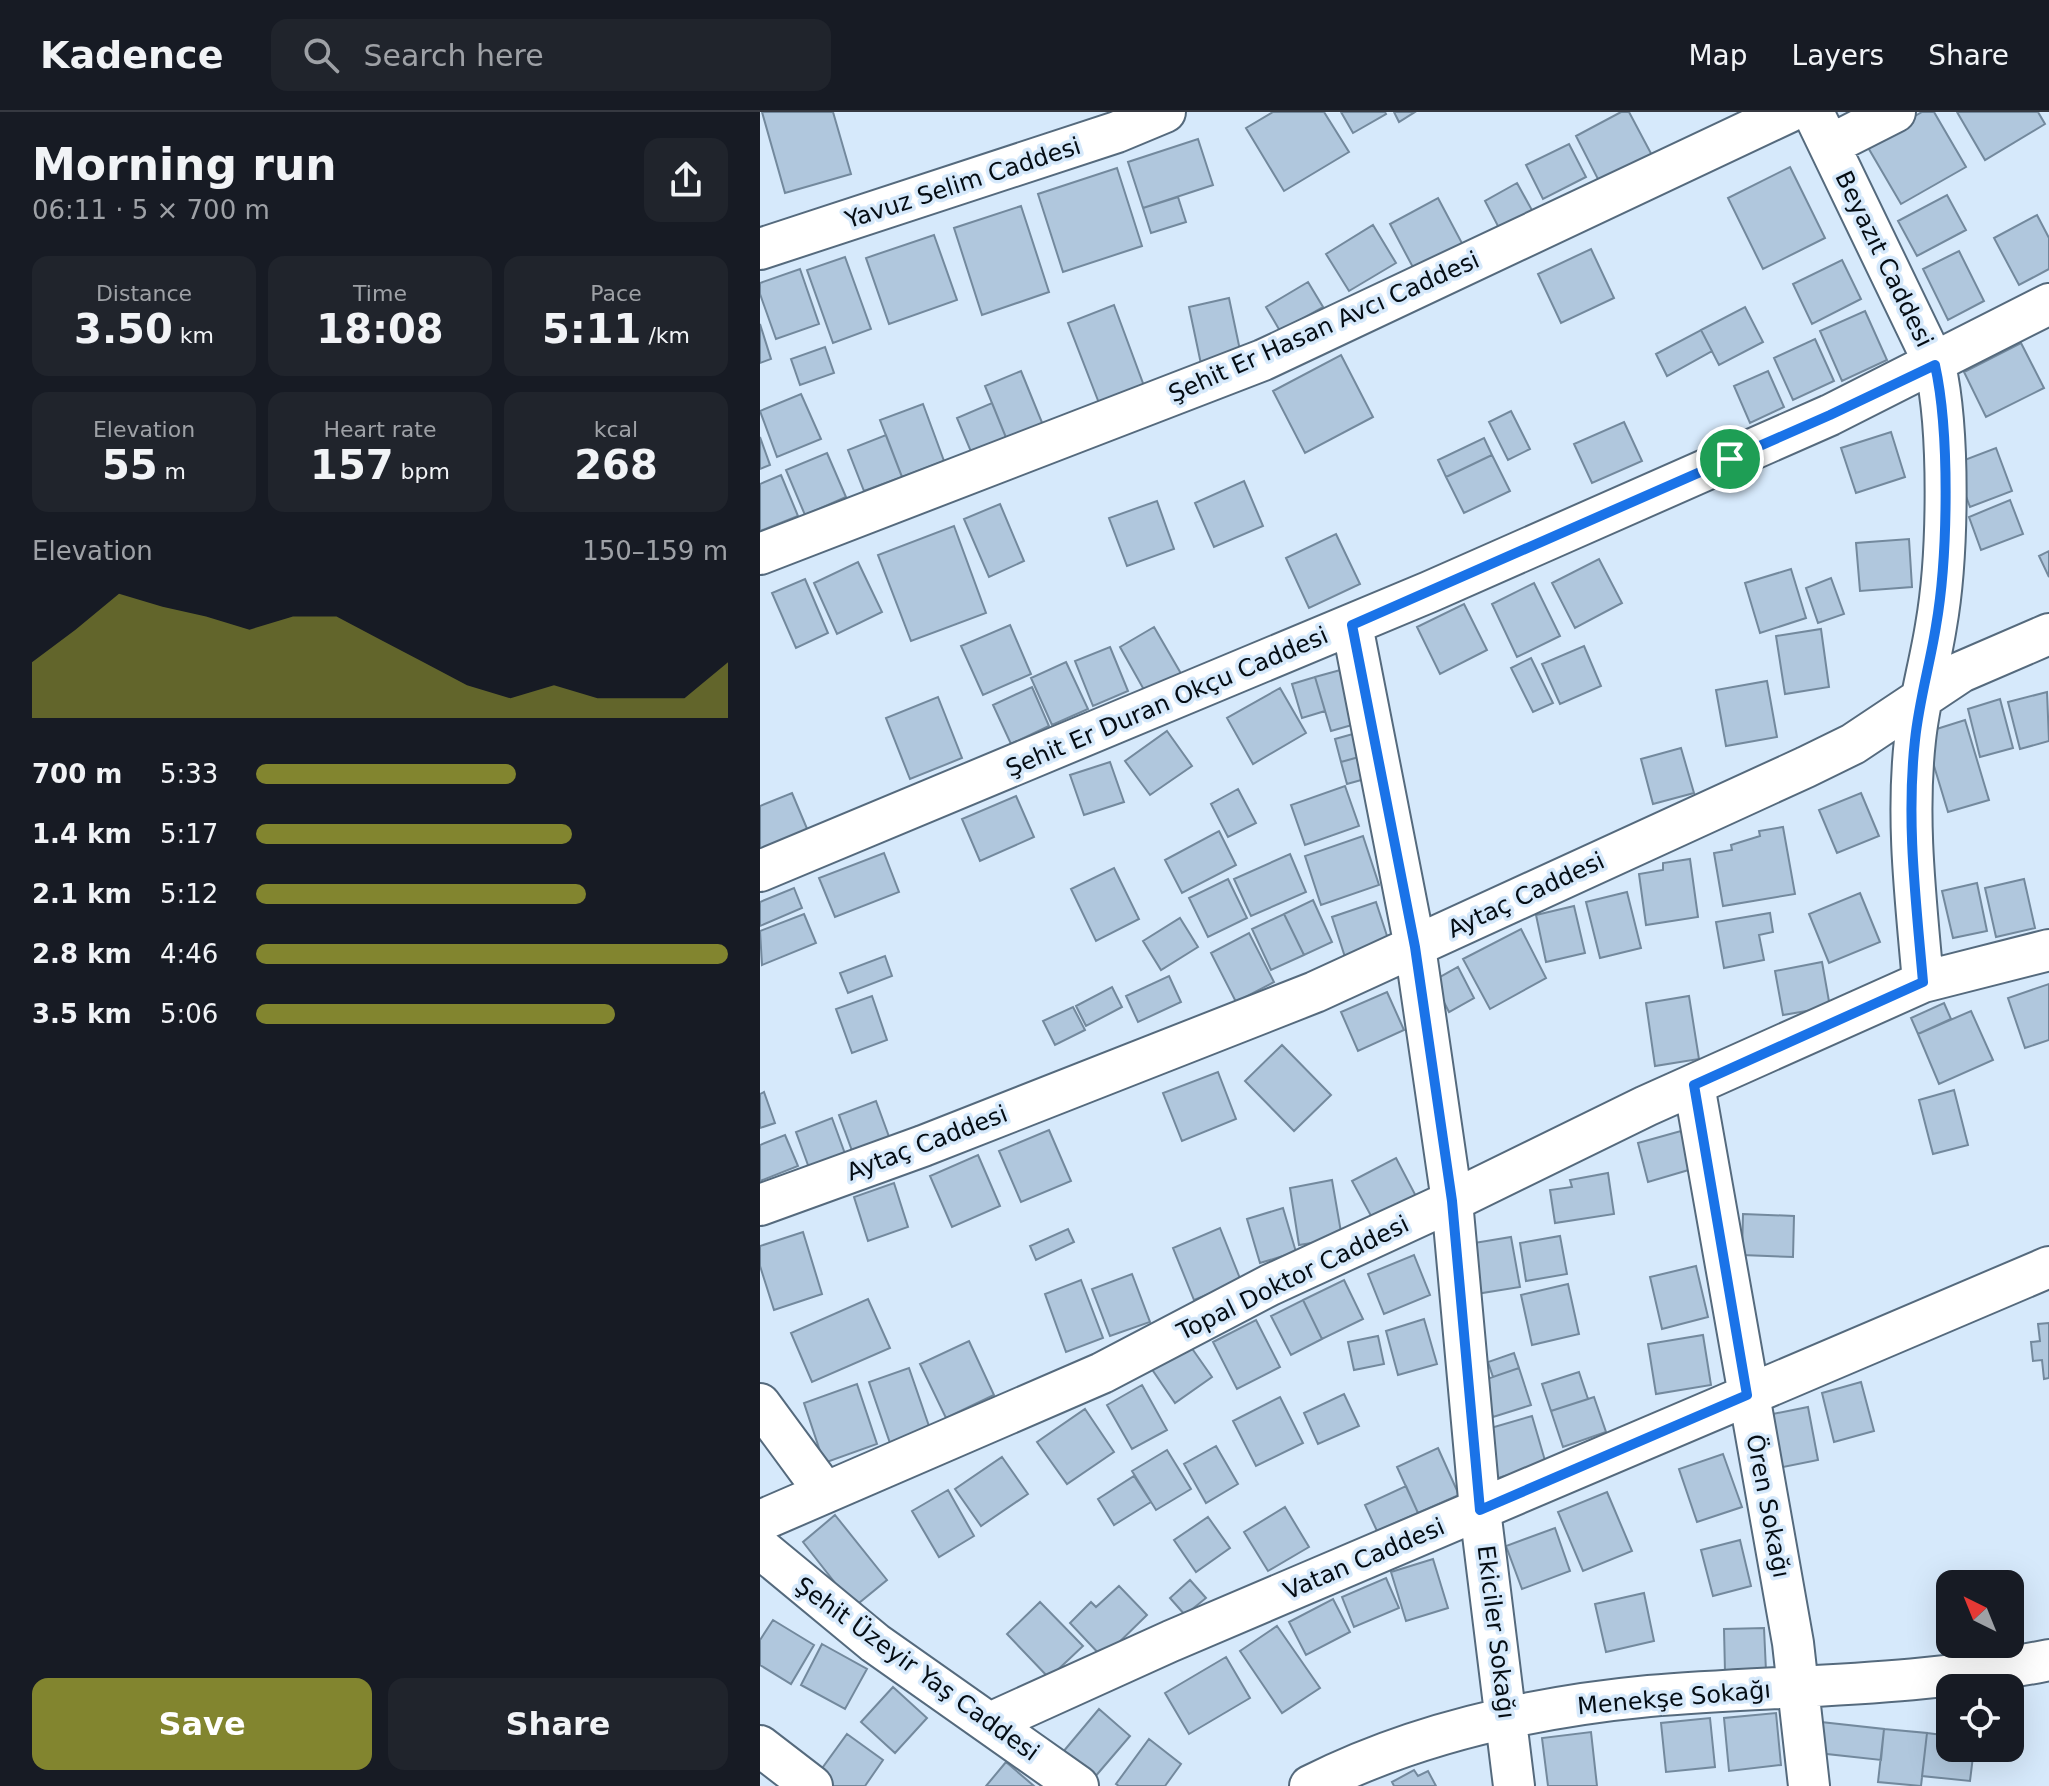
<!DOCTYPE html>
<meta charset="utf-8">
<style>
body{margin:0;font-family:"DejaVu Sans",sans-serif;background:#20242c;color:#f1f3f6;height:100vh;display:flex;flex-direction:column;font-size:30px;white-space:nowrap}
*{box-sizing:border-box;margin:0}
p{font-size:26px;color:#9ea1a6}
.icon{flex:none;width:44px;height:44px;fill:none;stroke:currentColor;stroke-width:2;stroke-linecap:round;stroke-linejoin:round}
.map{position:relative;flex:1;overflow:hidden}
.side{display:flex;flex-direction:column;background:#171b24;width:760px}
.side>*{flex:none}
.needle{width:52px;rotate:317deg}
.fabs{position:absolute;left:1176px;top:1458px;display:grid;gap:16px}
.fabs a{display:grid;place-items:center;width:88px;height:88px;border-radius:16px;background:#171b24;box-shadow:0 8px 32px #0002;font-size:40px}
.pin{position:absolute;display:grid;place-items:center;width:68px;height:68px;color:#fff;margin:-34px;border:4px solid #fff;border-radius:50%;box-shadow:0 2px 8px #0007}
.round{display:grid;place-items:center;flex:none;width:84px;height:84px;border-radius:16px;background:#20242c}
.overview{display:flex;align-items:center;justify-content:space-between;height:136px;padding:0 32px}
h1{font-size:44px;font-weight:600;line-height:60px}
.metrics{display:grid;grid-template-columns:repeat(3,1fr);gap:12px;height:136px;padding:8px 32px}
.metrics div{display:grid;align-content:center;border-radius:16px;background:#20242c;text-align:center}
.metrics b{font-size:40px;font-weight:600}
.metrics small{font-size:22px;font-weight:400}
.metrics p{font-size:22px}
.chart{height:224px;padding:16px 32px}
.chart p{display:flex;justify-content:space-between}
.chart svg{width:100%;height:144px;margin-top:8px;fill:#82852f;opacity:.7}
.cta{display:flex;gap:16px;margin-top:auto;padding:16px 32px}
.cta a{flex:1;height:92px;border-radius:16px;background:#82852f;color:#fff;font-size:32px;font-weight:600;line-height:92px;text-align:center}
.cta a+a{background:#20242c;color:#f1f3f6}
ul{padding:0 32px;list-style:none;font-size:26px}
li{display:grid;grid-template-columns:128px 96px 1fr;align-items:center;height:60px}
li i{height:20px;border-radius:10px;background:#82852f}
header{display:flex;align-items:center;gap:48px;box-sizing:border-box;height:112px;padding:0 40px;background:#171b24;border-bottom:2px solid #363941}
header strong{font-size:38px}
nav{display:flex;gap:44px;margin-inline-start:auto;font-size:28px}
.search{width:560px;height:72px;background:#20242c;display:flex;align-items:center;gap:20px;box-sizing:border-box;padding:0 28px;border-radius:16px;color:#9ea1a6;font-size:30px}
main{display:flex;flex:1;min-height:0}
.map>svg:first-child{display:block}
.building{fill:#b0c7dd;stroke:#73899d;stroke-width:2}
.lines{fill:none;stroke-linecap:round;stroke-linejoin:round}
.minor-casing{stroke:#556a7d;stroke-width:44}
.minor{stroke:#fff;stroke-width:40}
.route-casing{stroke:#fff;stroke-width:16}
.route{stroke:#1a73e8;stroke-width:10}
.labels{text-anchor:middle;stroke-width:7;stroke-linejoin:round;paint-order:stroke}
.street-label{font-size:24px;fill:#050d14;stroke:#d6e9fb}
</style>
<header>
<strong>Kadence</strong>
<div class="search"><svg class="icon" aria-label="search" viewBox="0 0 24 24"><circle cx="10" cy="10" r="6"/><path d="M15 15l6 6"/></svg>Search here</div>
<nav><a>Map</a><a>Layers</a><a>Share</a></nav>
</header>
<main>
<section class="side">
<div class="overview"><div><h1>Morning run</h1><p>06:11 · 5 × 700 m</p></div><a class="round"><svg class="icon" aria-label="share" viewBox="0 0 24 24"><path d="M12 15V3M7 8l5-5 5 5M5 13v7h14v-7"/></svg></a></div>
<div class="metrics">
<div><p>Distance</p><b>3.50<small> km</small></b></div>
<div><p>Time</p><b>18:08</b></div>
<div><p>Pace</p><b>5:11<small> /km</small></b></div>
</div>
<div class="metrics">
<div><p>Elevation</p><b>55<small> m</small></b></div>
<div><p>Heart rate</p><b>157<small> bpm</small></b></div>
<div><p>kcal</p><b>268</b></div>
</div>
<div class="chart"><p><span>Elevation</span>150–159 m</p>
<svg viewBox="0 0 160 44" preserveAspectRatio="none"><path d="M0 44V27L10 17L20 6L30 10L40 13L50 17L60 13L70 13L80 20L90 27L100 34L110 38L120 34L130 38L140 38L150 38L160 27V44z"/></svg>
</div>
<ul>
<li><b>700 m</b>5:33<i style="width:55%"></i></li>
<li><b>1.4 km</b>5:17<i style="width:67%"></i></li>
<li><b>2.1 km</b>5:12<i style="width:70%"></i></li>
<li><b>2.8 km</b>4:46<i style="width:100%"></i></li>
<li><b>3.5 km</b>5:06<i style="width:76%"></i></li>
</ul>
<div class="cta"><a>Save</a><a>Share</a></div>
</section>
<div class="map">
<svg width="1289" height="1674" viewBox="0 0 1289 1674">
<rect width="100%" height="100%" fill="#d6e9fb"/>
<path class="building" d="M 2,0 L 73,0 L 91,62 L 25,81 Z
M 513,0 L 564,0 L 589,40 L 524,79 L 486,16 Z
M 581,0 L 625,0 L 626,2 L 593,21 Z
M 634,0 L 655,0 L 639,10 Z
M 861,0 L 869,0 L 894,47 L 842,75 L 816,24 Z
M 1162,0 L 1174,0 L 1206,55 L 1141,92 L 1106,32 Z
M 1197,0 L 1278,0 L 1285,12 L 1225,48 Z
M 438,27 L 453,73 L 383,96 L 368,50 Z
M 809,32 L 826,65 L 783,87 L 766,53 Z
M 1030,55 L 1065,126 L 1003,157 L 968,86 Z
M 357,56 L 382,134 L 303,160 L 278,82 Z
M 757,71 L 773,100 L 740,118 L 725,89 Z
M 1187,83 L 1206,118 L 1157,144 L 1138,109 Z
M 418,85 L 426,110 L 391,121 L 383,96 Z
M 678,86 L 704,135 L 656,161 L 630,112 Z
M 261,94 L 289,180 L 222,203 L 194,116 Z
M 1277,103 L 1289,126 L 1289,157 L 1259,173 L 1234,126 Z
M 613,113 L 636,151 L 589,179 L 566,142 Z
M 174,123 L 197,188 L 129,212 L 106,146 Z
M 831,137 L 854,186 L 801,211 L 778,162 Z
M 1199,139 L 1224,189 L 1188,208 L 1163,157 Z
M 85,145 L 111,217 L 73,231 L 47,158 Z
M 1082,148 L 1101,187 L 1052,212 L 1033,172 Z
M 40,157 L 59,212 L 16,227 L 0,182 L 0,171 Z
M 548,170 L 563,195 L 520,219 L 506,195 Z
M 469,186 L 481,243 L 441,252 L 429,195 Z
M 354,193 L 384,274 L 339,291 L 308,211 Z
M 985,195 L 1003,230 L 959,253 L 941,218 Z
M 1105,199 L 1127,248 L 1082,269 L 1060,219 Z
M 0,212 L 11,247 L 0,251 Z
M 941,218 L 952,239 L 907,264 L 896,242 Z
M 1055,227 L 1074,269 L 1033,288 L 1014,246 Z
M 1261,231 L 1284,276 L 1226,305 L 1204,260 Z
M 65,235 L 74,261 L 40,273 L 31,247 Z
M 581,243 L 613,305 L 545,341 L 513,279 Z
M 261,259 L 283,313 L 247,328 L 225,274 Z
M 1008,259 L 1024,295 L 990,311 L 974,274 Z
M 41,282 L 61,327 L 17,345 L 0,299 Z
M 232,291 L 247,328 L 212,342 L 197,306 Z
M 163,292 L 184,349 L 142,365 L 120,308 Z
M 751,299 L 770,337 L 748,348 L 729,310 Z
M 864,310 L 882,349 L 832,371 L 814,332 Z
M 1131,320 L 1145,365 L 1096,381 L 1081,336 Z
M 126,323 L 142,365 L 104,379 L 88,338 Z
M 0,325 L 10,353 L 0,357 Z
M 724,326 L 732,343 L 686,365 L 678,348 Z
M 1236,336 L 1252,379 L 1210,395 L 1194,352 Z
M 67,341 L 86,385 L 45,403 L 26,358 Z
M 732,343 L 750,379 L 704,401 L 686,365 Z
M 21,363 L 38,404 L 0,419 L 0,372 Z
M 484,369 L 503,414 L 454,435 L 435,391 Z
M 1250,388 L 1263,422 L 1221,438 L 1209,405 Z
M 397,389 L 414,437 L 367,454 L 349,406 Z
M 240,392 L 264,449 L 229,465 L 204,407 Z
M 194,414 L 226,501 L 151,529 L 118,443 Z
M 576,422 L 600,472 L 549,496 L 526,446 Z
M 1149,427 L 1152,475 L 1100,479 L 1096,431 Z
M 1289,439 L 1289,465 L 1279,444 Z
M 839,447 L 862,491 L 815,516 L 792,471 Z
M 98,450 L 122,500 L 77,522 L 54,471 Z
M 1031,457 L 1046,506 L 1000,521 L 985,471 Z
M 1071,466 L 1084,502 L 1058,511 L 1046,476 Z
M 45,467 L 68,521 L 36,536 L 12,481 Z
M 774,471 L 800,524 L 757,545 L 732,492 Z
M 704,492 L 727,538 L 680,562 L 657,515 Z
M 250,513 L 271,562 L 223,583 L 201,534 Z
M 394,515 L 423,565 L 388,585 L 360,535 Z
M 1061,517 L 1069,575 L 1025,582 L 1016,524 Z
M 824,534 L 841,574 L 800,592 L 782,552 Z
M 350,535 L 368,579 L 333,594 L 315,549 Z
M 771,546 L 793,591 L 773,600 L 751,556 Z
M 306,550 L 328,597 L 292,613 L 271,566 Z
M 584,557 L 599,611 L 571,619 L 555,565 Z
M 555,565 L 565,599 L 542,606 L 532,572 Z
M 1007,569 L 1017,625 L 966,634 L 956,578 Z
M 272,575 L 289,614 L 251,632 L 233,593 Z
M 520,576 L 546,621 L 493,652 L 467,606 Z
M 1287,580 L 1289,629 L 1260,637 L 1248,590 Z
M 178,585 L 202,646 L 150,667 L 126,606 Z
M 1240,587 L 1253,636 L 1220,645 L 1208,597 Z
M 1205,608 L 1229,688 L 1188,700 L 1164,621 Z
M 407,619 L 432,654 L 390,683 L 365,649 Z
M 600,620 L 606,643 L 581,650 L 575,627 Z
M 921,636 L 934,681 L 893,692 L 881,647 Z
M 606,643 L 612,665 L 587,672 L 581,650 Z
M 350,650 L 364,690 L 324,703 L 310,663 Z
M 585,674 L 599,714 L 545,733 L 531,693 Z
M 478,677 L 496,711 L 468,725 L 451,692 Z
M 32,681 L 48,719 L 0,739 L 0,694 Z
M 1101,681 L 1119,724 L 1077,741 L 1059,698 Z
M 256,684 L 274,725 L 220,749 L 202,707 Z
M 1023,715 L 1035,782 L 963,794 L 954,741 L 972,738 L 971,733 L 1000,724 L 999,719 Z
M 459,719 L 476,753 L 422,781 L 405,748 Z
M 603,724 L 619,773 L 561,793 L 545,744 Z
M 124,741 L 139,780 L 75,805 L 59,766 Z
M 530,742 L 546,780 L 491,804 L 474,767 Z
M 930,747 L 938,805 L 886,813 L 879,762 L 903,758 L 903,751 Z
M 354,756 L 379,807 L 336,829 L 311,777 Z
M 468,767 L 487,806 L 448,825 L 429,786 Z
M 1264,767 L 1275,816 L 1236,825 L 1225,776 Z
M 1217,771 L 1227,819 L 1193,826 L 1182,779 Z
M 34,776 L 42,796 L 0,814 L 0,790 Z
M 867,780 L 881,836 L 840,846 L 826,790 Z
M 1100,781 L 1120,830 L 1069,851 L 1049,802 Z
M 553,788 L 572,830 L 544,843 L 524,802 Z
M 616,790 L 629,830 L 585,845 L 572,805 Z
M 814,794 L 825,841 L 786,850 L 776,803 Z
M 1010,801 L 1013,820 L 999,823 L 1004,848 L 964,856 L 956,810 Z
M 44,802 L 56,831 L 2,853 L 0,819 Z
M 524,802 L 544,843 L 511,858 L 492,817 Z
M 420,806 L 438,835 L 401,858 L 383,829 Z
M 761,817 L 786,866 L 730,897 L 703,847 Z
M 489,821 L 514,870 L 476,890 L 451,841 Z
M 125,844 L 132,864 L 88,881 L 80,861 Z
M 1062,850 L 1070,895 L 1023,903 L 1015,859 Z
M 698,855 L 714,886 L 689,900 L 673,869 Z
M 409,864 L 421,890 L 378,910 L 366,884 Z
M 1289,872 L 1289,928 L 1265,936 L 1248,886 Z
M 352,875 L 362,895 L 326,914 L 316,894 Z
M 627,880 L 644,918 L 598,939 L 581,900 Z
M 112,884 L 127,928 L 92,941 L 76,897 Z
M 929,884 L 939,947 L 895,954 L 886,891 Z
M 1184,891 L 1191,907 L 1158,922 L 1151,906 Z
M 313,895 L 325,918 L 295,933 L 283,909 Z
M 1211,899 L 1233,948 L 1179,972 L 1158,922 Z
M 522,933 L 571,983 L 534,1019 L 485,969 Z
M 458,960 L 476,1007 L 422,1029 L 403,981 Z
M 1194,978 L 1208,1033 L 1173,1042 L 1159,988 Z
M 4,980 L 15,1011 L 0,1016 L 0,982 Z
M 116,989 L 132,1033 L 95,1047 L 79,1003 Z
M 72,1006 L 88,1050 L 52,1064 L 36,1020 Z
M 289,1018 L 311,1069 L 261,1090 L 239,1039 Z
M 921,1019 L 932,1057 L 888,1070 L 878,1031 Z
M 25,1023 L 38,1054 L 0,1069 L 0,1033 Z
M 218,1043 L 240,1094 L 192,1115 L 170,1064 Z
M 636,1046 L 659,1090 L 616,1113 L 592,1069 Z
M 848,1061 L 854,1102 L 795,1111 L 790,1078 L 812,1075 L 810,1068 Z
M 572,1068 L 582,1126 L 539,1133 L 530,1076 Z
M 134,1071 L 148,1115 L 108,1129 L 94,1085 Z
M 523,1096 L 536,1140 L 500,1151 L 487,1107 Z
M 983,1102 L 1034,1104 L 1033,1145 L 982,1143 Z
M 460,1116 L 481,1169 L 434,1188 L 413,1136 Z
M 308,1117 L 314,1130 L 276,1148 L 270,1134 Z
M 43,1120 L 62,1182 L 14,1198 L 0,1154 L 0,1134 Z
M 800,1124 L 807,1162 L 766,1169 L 760,1131 Z
M 751,1125 L 760,1175 L 716,1182 L 708,1132 Z
M 654,1143 L 670,1183 L 624,1202 L 608,1162 Z
M 936,1154 L 948,1205 L 902,1217 L 890,1165 Z
M 372,1162 L 390,1210 L 350,1224 L 332,1177 Z
M 321,1168 L 343,1226 L 306,1240 L 285,1182 Z
M 584,1168 L 603,1207 L 562,1227 L 543,1188 Z
M 808,1172 L 819,1222 L 772,1233 L 761,1183 Z
M 108,1187 L 130,1236 L 52,1270 L 31,1221 Z
M 543,1188 L 562,1227 L 531,1243 L 511,1204 Z
M 664,1207 L 677,1252 L 638,1263 L 626,1219 Z
M 496,1208 L 520,1255 L 477,1277 L 453,1230 Z
M 1289,1211 L 1289,1266 L 1284,1267 L 1282,1248 L 1273,1249 L 1271,1230 L 1280,1229 L 1278,1212 Z
M 943,1223 L 951,1273 L 896,1282 L 888,1232 Z
M 618,1224 L 624,1252 L 594,1258 L 588,1230 Z
M 426,1228 L 452,1265 L 415,1291 L 389,1253 Z
M 209,1229 L 234,1283 L 186,1306 L 160,1252 Z
M 754,1241 L 759,1256 L 733,1265 L 728,1250 Z
M 149,1256 L 171,1320 L 131,1334 L 109,1270 Z
M 759,1256 L 771,1293 L 733,1305 L 721,1269 Z
M 819,1260 L 828,1287 L 791,1299 L 782,1272 Z
M 1101,1270 L 1114,1319 L 1074,1330 L 1062,1281 Z
M 97,1272 L 117,1332 L 64,1351 L 44,1291 Z
M 382,1273 L 407,1318 L 372,1337 L 347,1293 Z
M 584,1282 L 599,1314 L 558,1332 L 544,1301 Z
M 520,1285 L 543,1331 L 496,1354 L 473,1309 Z
M 834,1285 L 846,1320 L 803,1335 L 791,1299 Z
M 1048,1295 L 1058,1348 L 1013,1357 L 1003,1304 Z
M 325,1297 L 354,1340 L 307,1372 L 277,1330 Z
M 772,1304 L 786,1352 L 738,1366 L 724,1318 Z
M 456,1334 L 478,1372 L 446,1391 L 424,1352 Z
M 678,1336 L 699,1383 L 658,1401 L 637,1355 Z
M 407,1338 L 431,1377 L 396,1398 L 372,1359 Z
M 963,1342 L 982,1395 L 937,1410 L 919,1357 Z
M 242,1345 L 268,1382 L 221,1414 L 195,1377 Z
M 374,1364 L 391,1390 L 354,1413 L 338,1387 Z
M 646,1374 L 658,1401 L 617,1419 L 605,1393 Z
M 188,1378 L 214,1424 L 179,1445 L 152,1399 Z
M 847,1380 L 872,1439 L 823,1459 L 798,1400 Z
M 525,1395 L 549,1435 L 508,1459 L 484,1420 Z
M 75,1403 L 127,1468 L 94,1495 L 43,1430 Z
M 448,1405 L 470,1436 L 436,1460 L 414,1428 Z
M 795,1416 L 810,1459 L 762,1477 L 746,1434 Z
M 980,1428 L 991,1474 L 953,1484 L 941,1438 Z
M 673,1447 L 688,1496 L 646,1509 L 631,1460 Z
M 626,1466 L 639,1496 L 594,1515 L 582,1485 Z
M 430,1468 L 446,1486 L 425,1503 L 410,1486 Z
M 359,1474 L 387,1503 L 343,1546 L 310,1511 L 331,1490 L 336,1495 Z
M 884,1481 L 894,1529 L 846,1540 L 835,1492 Z
M 573,1487 L 590,1520 L 546,1543 L 529,1510 Z
M 280,1490 L 323,1534 L 289,1566 L 247,1522 Z
M 13,1508 L 54,1533 L 31,1572 L 0,1553 L 0,1528 Z
M 517,1514 L 560,1576 L 522,1601 L 480,1539 Z
M 1004,1516 L 1006,1559 L 965,1560 L 964,1517 Z
M 62,1532 L 107,1557 L 85,1597 L 41,1573 Z
M 466,1545 L 490,1586 L 429,1622 L 405,1581 Z
M 133,1575 L 167,1606 L 135,1641 L 101,1610 Z
M 339,1597 L 370,1624 L 334,1666 L 303,1640 Z
M 1016,1601 L 1021,1653 L 969,1659 L 964,1606 Z
M 950,1606 L 955,1655 L 906,1660 L 901,1611 Z
M 1061,1610 L 1124,1617 L 1121,1648 L 1058,1641 Z
M 1124,1617 L 1167,1621 L 1161,1674 L 1118,1670 Z
M 831,1620 L 837,1674 L 788,1674 L 782,1626 Z
M 1167,1621 L 1190,1624 L 1190,1636 L 1214,1636 L 1210,1669 L 1162,1664 Z
M 87,1622 L 123,1648 L 105,1674 L 66,1674 L 55,1666 Z
M 389,1627 L 421,1652 L 405,1674 L 359,1674 L 356,1672 Z
M 246,1650 L 274,1674 L 226,1674 Z
M 654,1658 L 658,1664 L 668,1659 L 676,1674 L 634,1674 L 632,1670 Z"/>
<g class="lines">
<defs>
<path id="minor" d="M 1053,0 L 1175,253 C 1190,320 1188,446 1176,514 C 1170,552 1159,589 1155,628 C 1146,709 1156,789 1163,870
M 1070,33 L 1135,0
M 0,137 L 357,20 L 405,0
M 0,442 L 503,248 L 1029,0
M 592,513 L 655,835 L 692,1089 L 720,1398 L 754,1674
M 0,759 L 669,480 L 1070,303 L 1289,192
M 934,973 L 1033,1531 L 1049,1674
M 0,1093 L 163,1034 L 555,880 L 1046,655 L 1093,632 L 1201,560 L 1289,522
M 0,1292 L 64,1379
M 0,1409 L 342,1261 L 510,1173 L 692,1089 L 886,994 L 1163,870 L 1289,838
M 0,1436 L 115,1531 L 318,1674
M 230,1611 L 411,1529 L 1289,1155
M 0,1634 L 52,1674
M 550,1674 C 653,1622 774,1595 889,1584 C 1022,1573 1158,1575 1289,1548"/>
</defs>
<use href="#minor" class="minor-casing"/>
<use href="#minor" class="minor"/>
</g>
<g class="lines">
<defs>
<path id="route" d="M 1175,253 C 1190,321 1188,445 1176,514 C 1170,552 1159,589 1155,628 C 1146,709 1156,789 1163,870 L 934,973 L 987,1283 L 720,1398 L 692,1089 L 655,835 L 592,513 L 1070,303 Z"/>
</defs>
<use href="#route" class="route-casing"/>
<use href="#route" class="route"/>
</g>
<g class="labels">
<g class="street-label">
<text transform="translate(203 71) rotate(-18)" y="8">Yavuz Selim Caddesi</text>
<text transform="translate(1124 147) rotate(64)" y="8">Beyazıt Caddesi</text>
<text transform="translate(564 215) rotate(-24)" y="8">Şehit Er Hasan Avcı Caddesi</text>
<text transform="translate(407 590) rotate(-23)" y="8">Şehit Er Duran Okçu Caddesi</text>
<text transform="translate(766 783) rotate(-25)" y="8">Aytaç Caddesi</text>
<text transform="translate(167 1031) rotate(-21)" y="8">Aytaç Caddesi</text>
<text transform="translate(533 1166) rotate(-26)" y="8">Topal Doktor Caddesi</text>
<text transform="translate(1008 1394) rotate(79)" y="8">Ören Sokağı</text>
<text transform="translate(604 1447) rotate(-23)" y="8">Vatan Caddesi</text>
<text transform="translate(736 1520) rotate(83)" y="8">Ekiciler Sokağı</text>
<text transform="translate(157 1557) rotate(36)" y="8">Şehit Üzeyir Yaş Caddesi</text>
<text transform="translate(914 1586) rotate(-5)" y="8">Menekşe Sokağı</text>
</g>
</g>
</svg>
<div class="fabs">
<a><svg class="needle" viewBox="-14 -14 28 28"><path d="M0-13l5 13h-10z" fill="#e53935"/><path d="M0 13l5-13h-10z" fill="#9ea1a6"/></svg></a>
<a><svg class="icon" aria-label="locate" viewBox="0 0 24 24"><circle cx="12" cy="12" r="6"/><path d="M12 2v4M12 18v4M2 12h4M18 12h4"/></svg></a>
</div>
<div class="pin" style="left:970px;top:347px;background:#1e9e55"><svg class="icon" aria-label="arrive" viewBox="0 0 24 24"><path d="M6 21V4h12l-3 4 3 4H6"/></svg></div>
</div>
</main>
